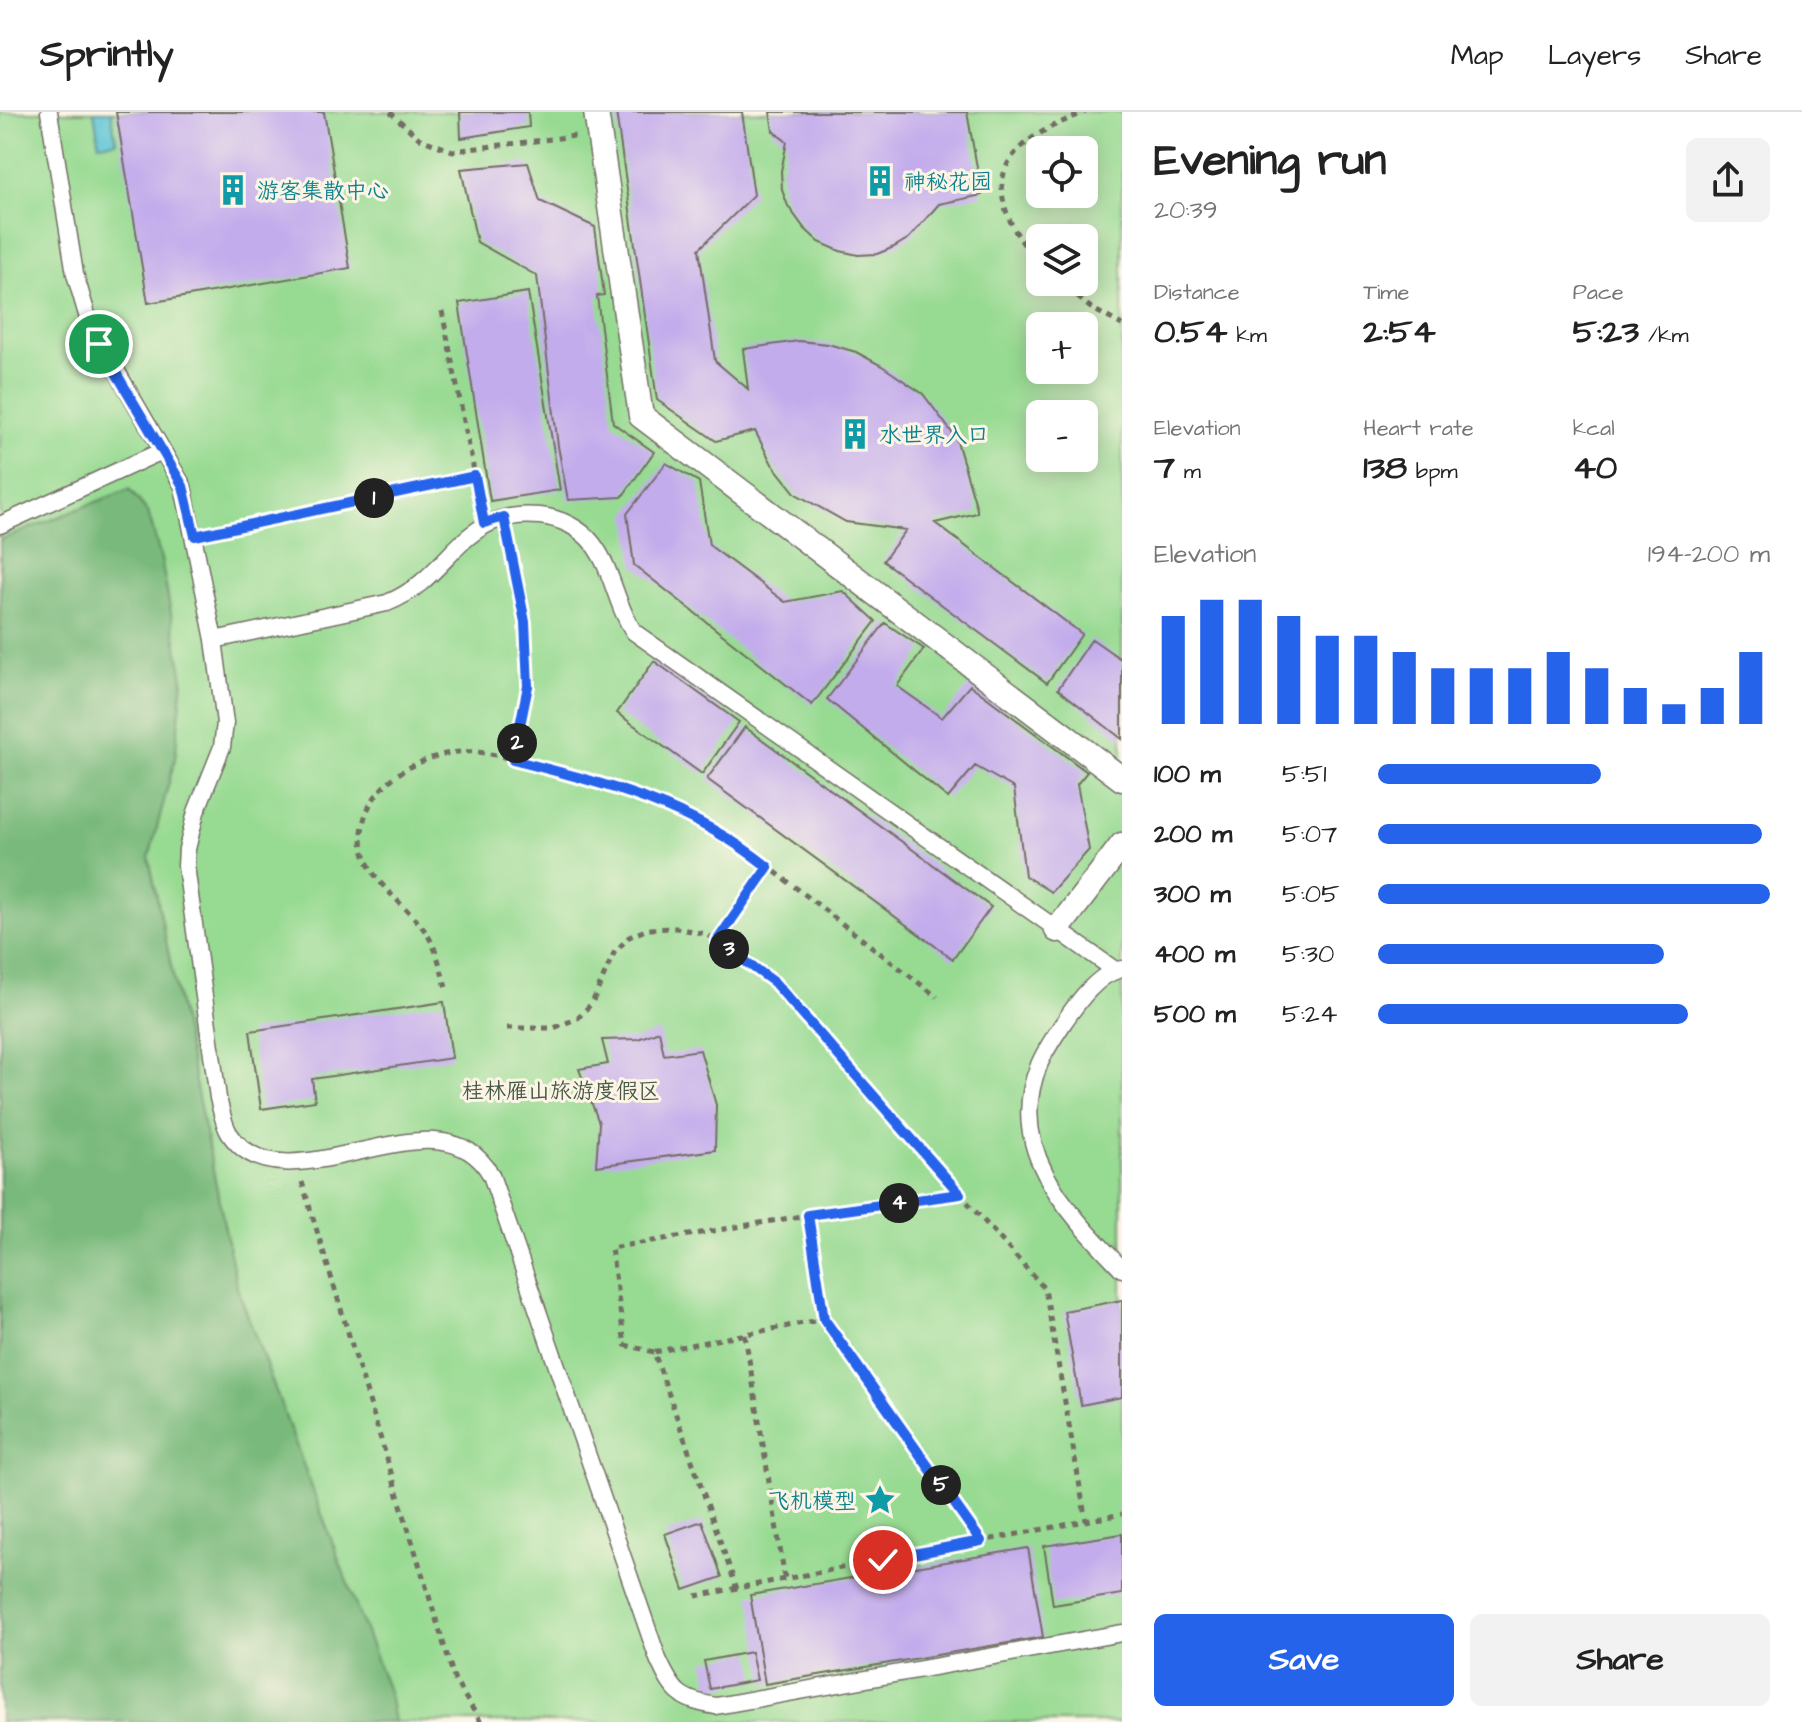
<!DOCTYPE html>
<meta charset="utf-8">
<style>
body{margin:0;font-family:"Architects Daughter","LXGW WenKai TC",sans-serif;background:#f2f2f2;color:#222;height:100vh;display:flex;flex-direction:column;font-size:30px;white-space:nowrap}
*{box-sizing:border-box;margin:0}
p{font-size:26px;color:#767676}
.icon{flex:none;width:44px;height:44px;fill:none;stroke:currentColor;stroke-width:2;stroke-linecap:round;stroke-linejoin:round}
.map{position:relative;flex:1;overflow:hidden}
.panel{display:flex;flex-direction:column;background:#fff;width:680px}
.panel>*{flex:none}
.controls{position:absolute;left:1026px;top:24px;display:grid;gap:16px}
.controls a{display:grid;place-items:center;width:72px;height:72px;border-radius:12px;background:#fff;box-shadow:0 4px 20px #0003;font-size:40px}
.pin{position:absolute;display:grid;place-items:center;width:68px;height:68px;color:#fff;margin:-34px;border:4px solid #fff;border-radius:50%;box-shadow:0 2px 8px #0007}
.km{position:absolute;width:40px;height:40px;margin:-20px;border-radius:50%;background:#222;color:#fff;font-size:22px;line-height:40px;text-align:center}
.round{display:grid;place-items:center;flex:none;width:84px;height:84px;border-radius:12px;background:#f2f2f2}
.head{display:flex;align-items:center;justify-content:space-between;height:136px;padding:0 32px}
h1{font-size:44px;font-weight:700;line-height:60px}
.stats{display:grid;grid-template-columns:repeat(3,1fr);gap:12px;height:136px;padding:8px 32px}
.stats div{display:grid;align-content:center}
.stats b{font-size:34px;font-weight:700}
.stats small{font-size:22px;font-weight:400}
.stats p{font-size:22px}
.chart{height:224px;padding:16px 32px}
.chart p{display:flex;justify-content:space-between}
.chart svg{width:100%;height:144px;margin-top:8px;stroke:#2563eb;stroke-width:6}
.cta{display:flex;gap:16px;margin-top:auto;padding:16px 32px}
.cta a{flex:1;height:92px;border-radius:12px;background:#2563eb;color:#fff;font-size:32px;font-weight:700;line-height:92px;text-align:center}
.cta a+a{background:#f2f2f2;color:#222}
ul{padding:0 32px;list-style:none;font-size:26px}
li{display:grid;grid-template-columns:128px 96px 1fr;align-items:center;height:60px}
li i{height:20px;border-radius:10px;background:#2563eb}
header{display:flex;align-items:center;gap:48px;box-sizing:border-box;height:112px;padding:0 40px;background:#fff;border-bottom:2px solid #e0e0e0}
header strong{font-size:38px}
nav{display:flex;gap:44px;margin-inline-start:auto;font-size:28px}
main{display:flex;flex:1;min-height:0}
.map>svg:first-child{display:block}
.green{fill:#97da92;stroke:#61825e;stroke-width:2;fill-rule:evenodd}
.forest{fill:#79ba7c;stroke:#527254;stroke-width:2}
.water{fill:#5ac4d6;stroke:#427880;stroke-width:2}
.building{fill:#c3acec}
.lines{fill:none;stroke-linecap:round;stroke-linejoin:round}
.service-casing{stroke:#726e65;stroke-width:19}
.pedestrian-casing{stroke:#726e65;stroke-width:27}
.path{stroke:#726e65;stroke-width:5;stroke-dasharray:6 6;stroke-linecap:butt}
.service{stroke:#fff;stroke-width:16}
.pedestrian{stroke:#fff;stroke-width:24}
.route-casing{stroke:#fff;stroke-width:16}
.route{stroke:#2563eb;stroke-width:10}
.labels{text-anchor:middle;stroke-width:6;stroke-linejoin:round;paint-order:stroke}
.culture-label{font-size:22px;fill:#0d838f;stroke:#fcf5e5;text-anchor:start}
.park-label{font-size:22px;fill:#465745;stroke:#fcf5e5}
</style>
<header>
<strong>Sprintly</strong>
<nav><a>Map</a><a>Layers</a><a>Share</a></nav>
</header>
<main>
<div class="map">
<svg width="1122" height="1610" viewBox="0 0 1122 1610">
<rect width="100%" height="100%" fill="#fcf5e5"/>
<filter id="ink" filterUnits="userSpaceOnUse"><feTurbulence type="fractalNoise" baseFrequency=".0125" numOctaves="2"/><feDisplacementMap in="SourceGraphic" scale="16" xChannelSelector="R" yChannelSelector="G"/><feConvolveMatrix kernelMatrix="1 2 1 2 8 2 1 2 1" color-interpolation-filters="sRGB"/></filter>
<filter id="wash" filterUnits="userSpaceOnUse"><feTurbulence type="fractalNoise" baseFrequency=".006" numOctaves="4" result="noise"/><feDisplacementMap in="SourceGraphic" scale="32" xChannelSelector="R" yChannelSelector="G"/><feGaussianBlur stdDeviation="1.8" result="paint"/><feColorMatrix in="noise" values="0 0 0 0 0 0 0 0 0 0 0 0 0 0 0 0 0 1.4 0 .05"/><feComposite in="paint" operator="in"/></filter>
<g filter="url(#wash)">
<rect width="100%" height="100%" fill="#f6ead2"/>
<path class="green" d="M 0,0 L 1122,0 L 1122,1610 L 0,1610 ZM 1040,38 L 1084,38 L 1084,82 L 1040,82 ZM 1040,126 L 1084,126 L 1084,170 L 1040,170 ZM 1040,214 L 1084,214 L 1084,258 L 1040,258 ZM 1040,302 L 1084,302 L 1084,346 L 1040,346 Z"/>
<path class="forest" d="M 129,377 L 148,400 L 161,447 L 183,567 L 175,647 L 149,746 L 237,1175 L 389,1582 L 394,1610 L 0,1610 L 0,428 Z"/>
<path class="water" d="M 94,0 L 111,0 L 116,30 L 99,32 Z"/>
<g id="blocks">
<path class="building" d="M 116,0 L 324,0 L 350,156 L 148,191 Z
M 460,0 L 528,0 L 529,15 L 461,26 Z
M 616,0 L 742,0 L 754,83 L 699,137 L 715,249 L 748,277 L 743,237 L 799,229 L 828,232 L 856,240 L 882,254 L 923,282 L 956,326 L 977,397 L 977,401 L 935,411 L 1082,522 L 1047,571 L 883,449 L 906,418 L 846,410 L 796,382 L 772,352 L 755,319 L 716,329 L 657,288 Z
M 770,0 L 967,0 L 982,83 L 939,92 L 909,126 L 894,135 L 877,142 L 858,143 L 840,139 L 819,130 L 804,116 L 788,94 L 782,78 L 781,59 L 787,30 L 773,19 Z
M 528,51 L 540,89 L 595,115 L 604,183 L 597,184 L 613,311 L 654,340 L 622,385 L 568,388 L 558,334 L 537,164 L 477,130 L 461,57 Z
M 528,180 L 560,378 L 490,389 L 459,191 Z
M 666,351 L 699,370 L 709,433 L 785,490 L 843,479 L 876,509 L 812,593 L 634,453 L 627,402 Z
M 885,511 L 924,537 L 897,574 L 942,606 L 970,573 L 1087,660 L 1077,672 L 1089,738 L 1051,780 L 1025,764 L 1014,676 L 975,654 L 948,686 L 827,587 Z
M 1092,527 L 1122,548 L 1122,627 L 1058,577 Z
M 654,549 L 739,610 L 702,662 L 617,601 Z
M 745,615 L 991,795 L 953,847 L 707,667 Z
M 444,890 L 452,946 L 312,967 L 315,989 L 261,997 L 250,919 Z
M 659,919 L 664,943 L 700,938 L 716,993 L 715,1038 L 596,1054 L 599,1011 L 579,957 L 608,952 L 602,928 L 638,927 Z
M 1122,1188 L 1122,1285 L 1081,1293 L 1064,1199 Z
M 702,1409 L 722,1465 L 684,1478 L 665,1422 Z
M 1122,1422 L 1122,1482 L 1053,1493 L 1044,1434 Z
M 1028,1436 L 1043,1525 L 765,1572 L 750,1483 Z
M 751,1540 L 757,1568 L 710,1577 L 704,1549 Z"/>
</g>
</g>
<g filter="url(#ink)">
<use href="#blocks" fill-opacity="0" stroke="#726e65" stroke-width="2"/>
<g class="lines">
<defs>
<path id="service" d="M 49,0 L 75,162 L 90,213 L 183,374 L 214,528 L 225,611 L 222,635 L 196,700 L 187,737 L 186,754 L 218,986 C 221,997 223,1011 229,1021 C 284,1106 439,970 491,1063 L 658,1547 C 673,1580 679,1588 716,1594 L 1122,1521
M 0,413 L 162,339
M 214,528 L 387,491 C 453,465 458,396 540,404 C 560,406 581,416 593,432 C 613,458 615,492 634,520 L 1115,858
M 1122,857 C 1098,861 1077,891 1064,910 C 1055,924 1045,938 1039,953 C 1004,1038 1069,1101 1122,1157"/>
<path id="pedestrian" d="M 596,0 L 641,304 L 1122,667
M 1057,818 L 1122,733"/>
</defs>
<use href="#service" class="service-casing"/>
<use href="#pedestrian" class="pedestrian-casing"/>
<path class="path" d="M 390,0 L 420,27 L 453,39 L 575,24
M 1040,151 C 1012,123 982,71 1020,36 C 1038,19 1062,10 1085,0
M 1059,170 L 1091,196 L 1122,213
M 442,199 L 481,394
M 213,420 L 475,364
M 508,426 L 525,510 L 528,574 L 513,648
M 717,829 L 768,755
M 446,875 C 441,860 438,842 431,829 C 412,792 363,772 362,726 C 361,695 383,669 410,655 C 465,628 489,642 544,656 C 600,670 659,685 710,714 C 742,733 772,758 803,781 C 847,816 892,850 937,885
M 507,916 L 554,916 L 578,906 L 592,891 L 614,841 L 629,825 L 648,817 L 676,816 L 706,822 L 774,870 L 960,1082
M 302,1070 L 455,1569 L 481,1610
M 808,1103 L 824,1207
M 745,1223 L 785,1467
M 654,1240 L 625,1233 L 611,1136 L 808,1103 L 960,1082 L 1045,1177 L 1086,1409
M 737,1477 L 654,1240 L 824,1207 L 981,1429
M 696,1484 L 1122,1402"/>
<use href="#service" class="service"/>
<use href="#pedestrian" class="pedestrian"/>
</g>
</g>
<g class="lines" filter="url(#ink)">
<defs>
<path id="route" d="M 99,232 L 183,374 L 195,424 L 475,364 L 484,411 L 504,405 L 525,510 L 528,574 L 513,648 C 607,672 691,693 768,755 L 717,829 L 774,870 L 960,1082 L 808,1103 L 824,1207 L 981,1429 L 883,1448"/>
</defs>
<use href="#route" class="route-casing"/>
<use href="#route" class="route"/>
</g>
<defs>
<symbol id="building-bare" viewBox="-9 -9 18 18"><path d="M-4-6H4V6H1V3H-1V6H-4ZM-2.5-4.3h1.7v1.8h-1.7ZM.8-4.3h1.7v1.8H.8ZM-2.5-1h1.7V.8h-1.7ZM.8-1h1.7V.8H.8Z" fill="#0f9aa8" stroke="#fcf5e5" stroke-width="2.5" paint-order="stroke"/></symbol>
<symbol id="sight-bare" viewBox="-9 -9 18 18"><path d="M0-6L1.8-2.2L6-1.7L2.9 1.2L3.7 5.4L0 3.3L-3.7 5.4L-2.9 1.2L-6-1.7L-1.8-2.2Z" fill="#0f9aa8" stroke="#fcf5e5" stroke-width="2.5" paint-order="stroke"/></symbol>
</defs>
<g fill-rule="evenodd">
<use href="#building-bare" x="858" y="47" width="44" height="44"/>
<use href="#building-bare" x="211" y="56" width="44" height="44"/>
<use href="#building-bare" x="833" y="300" width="44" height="44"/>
<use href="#sight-bare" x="858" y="1366" width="44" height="44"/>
</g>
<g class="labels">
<g class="culture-label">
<text x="904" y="77">神秘花园</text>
<text x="257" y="86">游客集散中心</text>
<text x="879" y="330">水世界入口</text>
<text x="856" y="1396" text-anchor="end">飞机模型</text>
</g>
<g class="park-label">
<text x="561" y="986">桂林雁山旅游度假区</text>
</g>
</g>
</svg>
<div class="controls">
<a><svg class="icon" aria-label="locate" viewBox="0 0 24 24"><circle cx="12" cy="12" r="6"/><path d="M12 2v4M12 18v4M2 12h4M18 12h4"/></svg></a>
<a><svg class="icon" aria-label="layers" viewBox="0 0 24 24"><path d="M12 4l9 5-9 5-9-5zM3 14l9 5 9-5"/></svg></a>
<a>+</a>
<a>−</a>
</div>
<div class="pin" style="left:99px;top:232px;background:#1e9e55"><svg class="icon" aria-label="arrive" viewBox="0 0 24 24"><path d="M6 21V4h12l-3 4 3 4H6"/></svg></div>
<div class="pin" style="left:883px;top:1448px;background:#d93025"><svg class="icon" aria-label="check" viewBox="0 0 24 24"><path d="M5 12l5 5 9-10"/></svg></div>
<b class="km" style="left:374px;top:386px">1</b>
<b class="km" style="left:517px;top:631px">2</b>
<b class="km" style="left:729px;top:837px">3</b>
<b class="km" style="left:899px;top:1091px">4</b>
<b class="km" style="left:941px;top:1373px">5</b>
</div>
<section class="panel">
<div class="head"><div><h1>Evening run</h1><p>20:39</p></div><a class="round"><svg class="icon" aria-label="share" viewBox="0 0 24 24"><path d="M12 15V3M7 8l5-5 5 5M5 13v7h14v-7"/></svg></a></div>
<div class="stats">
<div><p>Distance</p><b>0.54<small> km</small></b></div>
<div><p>Time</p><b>2:54</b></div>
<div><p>Pace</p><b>5:23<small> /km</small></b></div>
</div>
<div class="stats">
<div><p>Elevation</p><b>7<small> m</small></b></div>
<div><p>Heart rate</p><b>138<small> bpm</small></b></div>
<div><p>kcal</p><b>40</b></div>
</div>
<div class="chart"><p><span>Elevation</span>194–200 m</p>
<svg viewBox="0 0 160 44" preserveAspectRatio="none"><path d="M5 44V11M15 44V6M25 44V6M35 44V11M45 44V17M55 44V17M65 44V22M75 44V27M85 44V27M95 44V27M105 44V22M115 44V27M125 44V33M135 44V38M145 44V33M155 44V22"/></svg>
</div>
<ul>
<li><b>100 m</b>5:51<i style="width:57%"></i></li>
<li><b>200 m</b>5:07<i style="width:98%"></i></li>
<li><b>300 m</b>5:05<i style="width:100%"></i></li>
<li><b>400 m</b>5:30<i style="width:73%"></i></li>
<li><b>500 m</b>5:24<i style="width:79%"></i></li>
</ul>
<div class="cta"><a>Save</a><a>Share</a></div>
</section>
</main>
